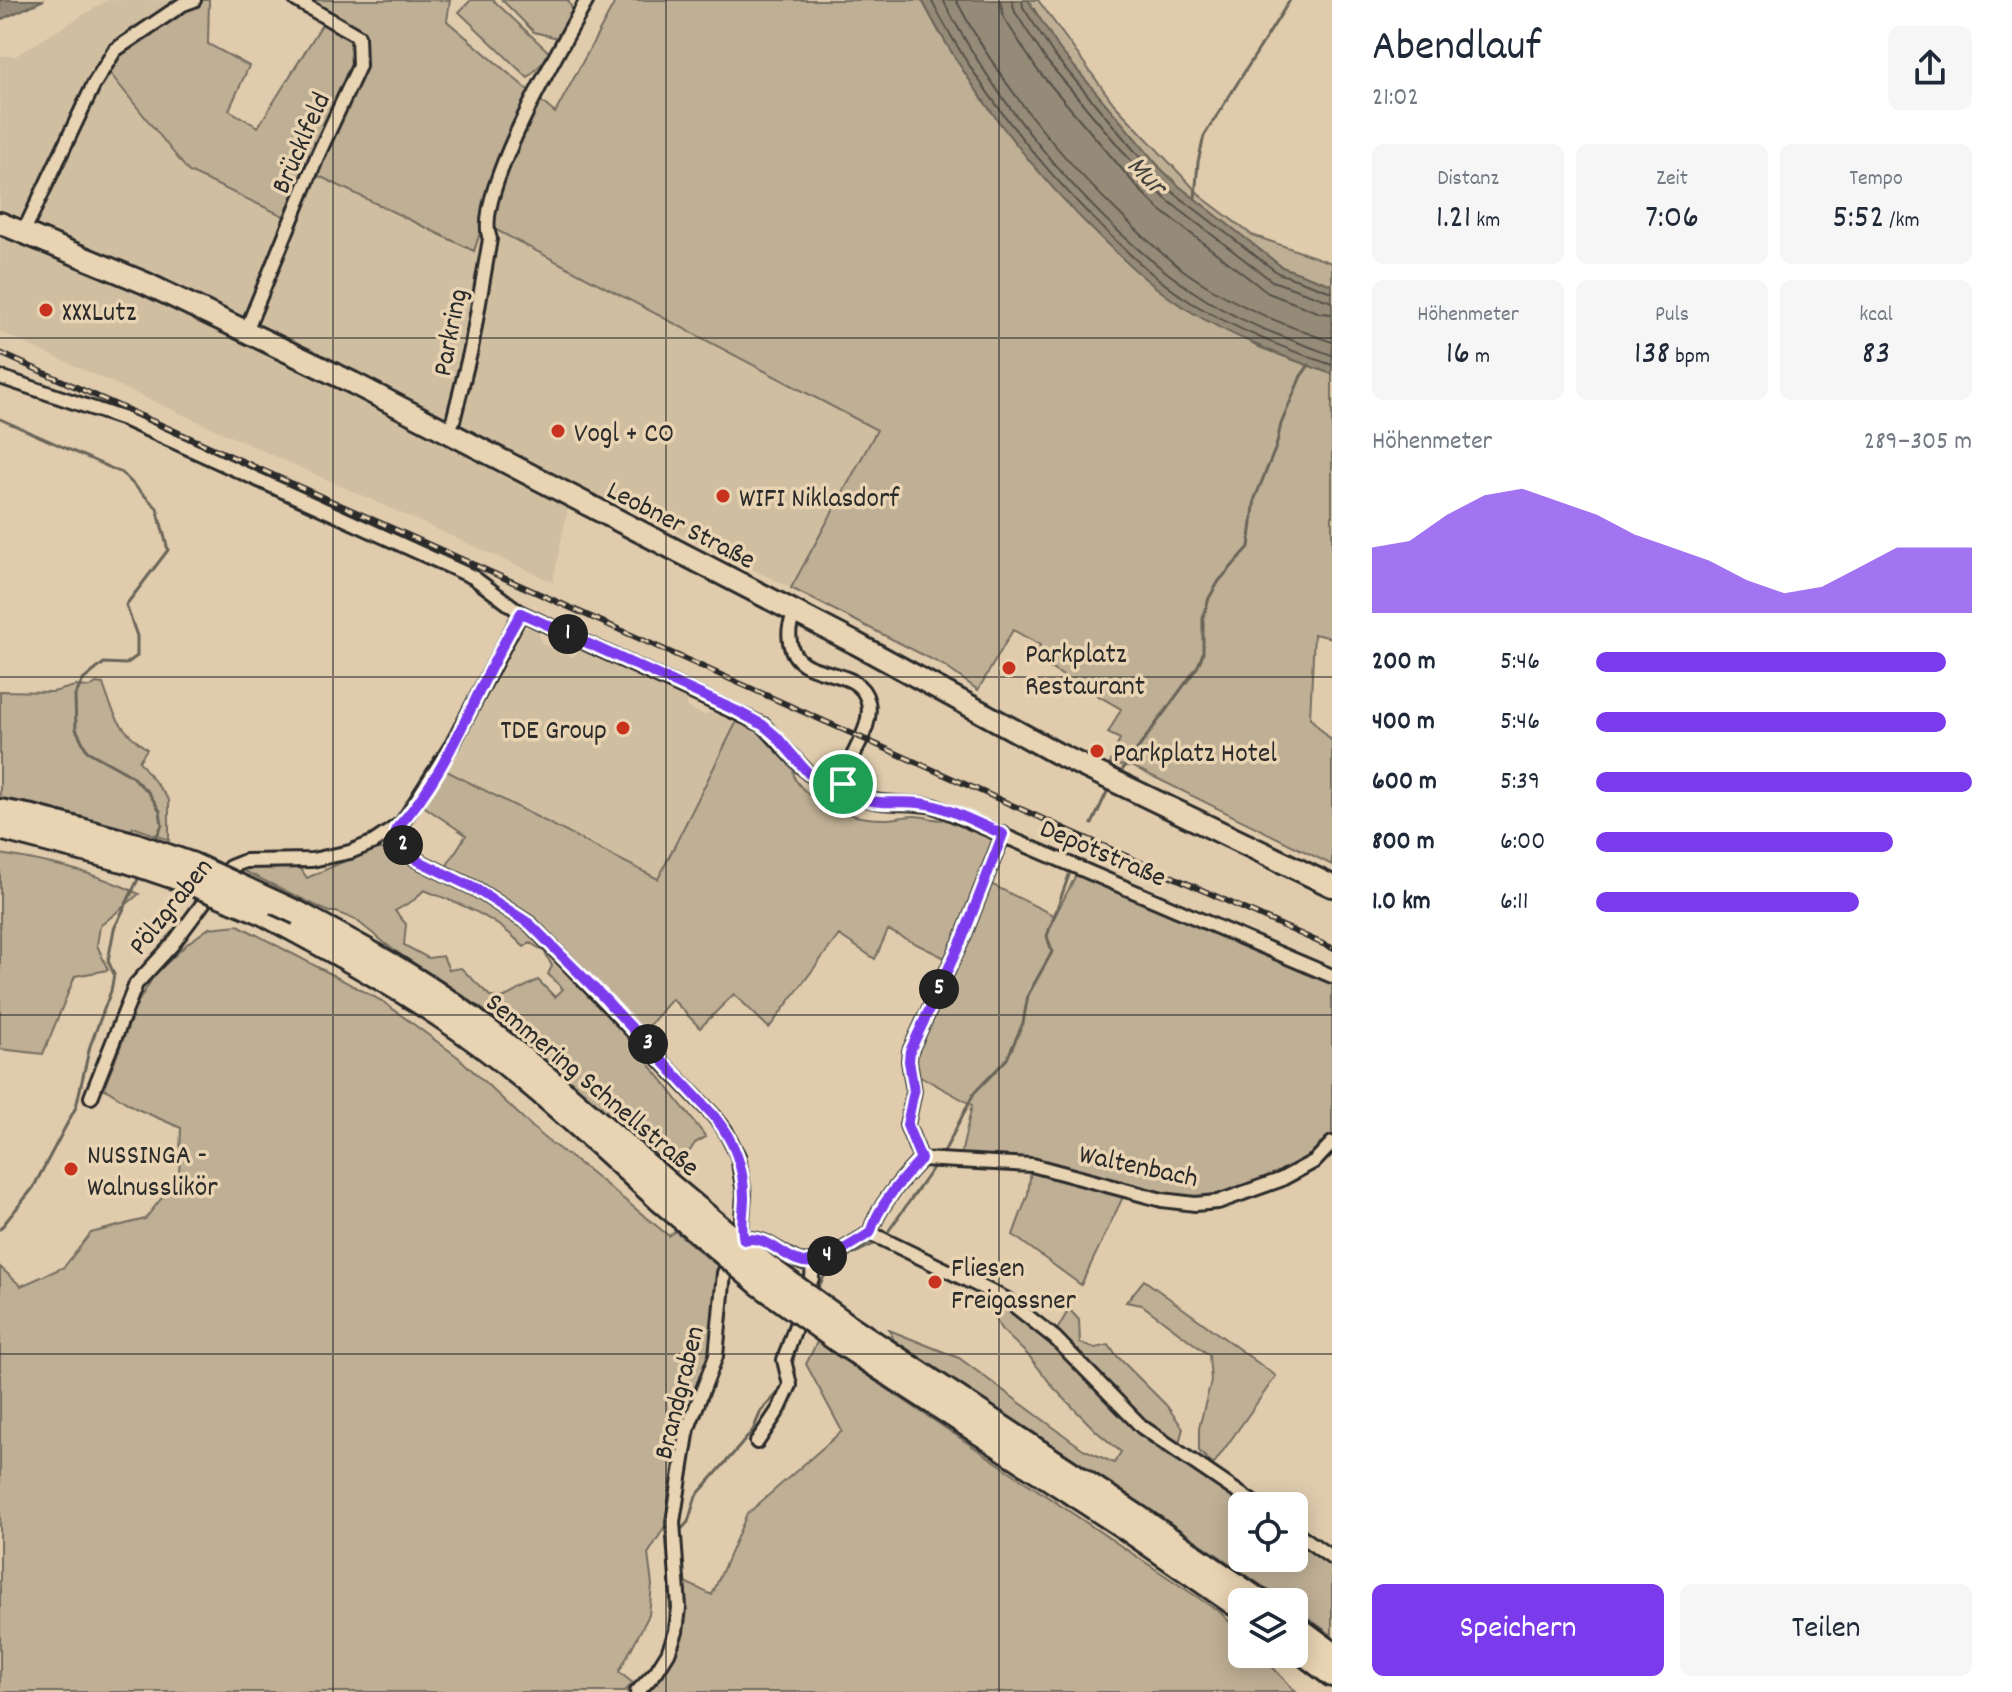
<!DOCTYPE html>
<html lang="de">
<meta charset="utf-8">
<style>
body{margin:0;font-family:Dekko,sans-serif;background:#f6f6f7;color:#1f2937;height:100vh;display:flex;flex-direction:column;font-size:30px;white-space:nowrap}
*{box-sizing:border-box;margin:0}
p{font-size:26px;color:#747a83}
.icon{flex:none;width:44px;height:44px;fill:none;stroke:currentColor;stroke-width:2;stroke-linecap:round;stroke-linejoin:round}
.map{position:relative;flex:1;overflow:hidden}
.side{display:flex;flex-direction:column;background:#fff;width:680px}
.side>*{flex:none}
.fabs{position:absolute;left:1228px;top:1492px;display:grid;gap:16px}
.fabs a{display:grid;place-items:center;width:80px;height:80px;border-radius:12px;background:#fff;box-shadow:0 4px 20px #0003;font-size:40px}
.pin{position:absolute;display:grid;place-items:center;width:68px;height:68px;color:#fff;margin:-34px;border:4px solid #fff;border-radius:50%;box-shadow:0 2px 8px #0007}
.km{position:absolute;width:40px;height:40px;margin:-20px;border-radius:50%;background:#222;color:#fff;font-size:22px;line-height:40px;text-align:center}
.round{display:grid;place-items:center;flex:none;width:84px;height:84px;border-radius:12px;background:#f6f6f7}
.overview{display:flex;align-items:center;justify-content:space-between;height:136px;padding:0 40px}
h1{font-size:44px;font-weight:600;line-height:60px}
.figures{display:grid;grid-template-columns:repeat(3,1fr);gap:12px;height:136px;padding:8px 40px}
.figures div{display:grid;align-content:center;border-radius:12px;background:#f6f6f7;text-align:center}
.figures b{font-size:34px;font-weight:600}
.figures small{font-size:22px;font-weight:400}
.figures p{font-size:22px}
.chart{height:224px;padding:16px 40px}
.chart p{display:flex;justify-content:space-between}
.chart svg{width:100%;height:144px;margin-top:8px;fill:#7c3aed;opacity:.7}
.button{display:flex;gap:16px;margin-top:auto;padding:16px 40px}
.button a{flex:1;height:92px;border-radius:12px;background:#7c3aed;color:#fff;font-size:32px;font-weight:600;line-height:92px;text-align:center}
.button a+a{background:#f6f6f7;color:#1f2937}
ul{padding:0 40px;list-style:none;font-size:26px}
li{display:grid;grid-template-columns:128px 96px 1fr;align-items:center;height:60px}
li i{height:20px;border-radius:10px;background:#7c3aed}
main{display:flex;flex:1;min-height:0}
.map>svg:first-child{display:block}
.built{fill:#d0bea1}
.green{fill:#bfaf95;stroke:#756d60;stroke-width:2;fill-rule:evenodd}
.water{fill:#968b78;stroke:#6b6559;stroke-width:2}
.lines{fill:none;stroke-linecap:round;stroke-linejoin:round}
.shore{stroke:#56514a;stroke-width:2}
.stream{stroke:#6b6559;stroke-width:3}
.street-casing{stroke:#2b2b2b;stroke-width:18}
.primary-casing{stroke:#2b2b2b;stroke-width:26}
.highway-casing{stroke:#2b2b2b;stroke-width:28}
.street{stroke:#e8d3b2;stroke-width:12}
.primary{stroke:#e8d3b2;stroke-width:20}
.highway{stroke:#e8d3b2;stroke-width:22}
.rail-casing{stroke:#2b2b2b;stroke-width:6}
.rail{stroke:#e8d3b2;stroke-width:3;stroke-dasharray:9;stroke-linecap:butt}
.highway-bridge-casing{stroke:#2b2b2b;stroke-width:28;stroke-linecap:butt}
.highway-bridge{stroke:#e8d3b2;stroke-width:22}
.route-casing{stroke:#fff;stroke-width:16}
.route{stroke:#7c3aed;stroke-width:10}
.grid{fill:none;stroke:#2b2b2b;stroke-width:2;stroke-opacity:0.55}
.poi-dot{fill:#c8321e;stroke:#e8d3b2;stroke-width:3}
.labels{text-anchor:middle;stroke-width:7;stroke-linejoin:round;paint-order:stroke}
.street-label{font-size:28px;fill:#2b2b2b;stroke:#e8d3b2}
.poi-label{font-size:28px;fill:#2b2b2b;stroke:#e8d3b2;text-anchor:start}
.water-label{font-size:30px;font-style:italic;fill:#46433e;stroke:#e8d3b2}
</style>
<main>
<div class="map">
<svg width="1332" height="1692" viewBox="0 0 1332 1692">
<rect width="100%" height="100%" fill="#e0ccad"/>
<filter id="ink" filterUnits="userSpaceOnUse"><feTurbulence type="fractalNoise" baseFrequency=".0125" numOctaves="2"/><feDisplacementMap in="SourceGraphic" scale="16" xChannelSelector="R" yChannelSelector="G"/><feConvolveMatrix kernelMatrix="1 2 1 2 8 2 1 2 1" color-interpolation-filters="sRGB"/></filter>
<g filter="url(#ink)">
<path class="built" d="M 108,0 L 188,0 L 189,2 L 106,67 L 474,251 L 483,223 L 877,430 L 791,588 L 573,482 L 553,582 L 0,332 L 0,56 L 15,56 Z
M 522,628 L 532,628 L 538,631 L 542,643 L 551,648 L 560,641 L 565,644 L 563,652 L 573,657 L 581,649 L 587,648 L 681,690 L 687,697 L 686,707 L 705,715 L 714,710 L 738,719 L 658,879 L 443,769 L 512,637 Z"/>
<path class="green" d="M 196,0 L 209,0 L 208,44 L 249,66 L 229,110 L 258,127 L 326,18 L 296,0 L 450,0 L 447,21 L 555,113 L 616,0 L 922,0 L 939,32 L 1258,347 L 1332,374 L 1332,638 L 1314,634 L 1310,718 L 1332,741 L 1332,865 L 1134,767 L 1110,764 L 1120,739 L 1108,733 L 1121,709 L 1034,659 L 1040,645 L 1013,630 L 978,690 L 943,665 L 791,588 L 877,430 L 483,223 L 474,251 L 313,173 L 290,219 L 189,172 L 105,67 Z
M 471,0 L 493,0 L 551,54 L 528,78 L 459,12 Z
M 502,0 L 568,0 L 573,11 L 558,38 L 534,32 Z
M 1028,0 L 1038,0 L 1114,104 L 1203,198 L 1252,235 L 1332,263 L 1332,285 L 1282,267 L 1180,187 L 1161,169 L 1060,50 Z
M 96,683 L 103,684 C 113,715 120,730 147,749 L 139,761 L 169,800 L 169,840 L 133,827 L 130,834 L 0,800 L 0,691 L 53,692 L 75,686 L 90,687 Z
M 738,719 C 755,727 788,749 793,767 C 794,771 793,775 795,779 C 814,808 855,820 888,819 C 896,819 904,816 913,816 C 924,815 938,823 948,818 L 993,838 L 963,927 L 909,1045 L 906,1045 L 945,958 L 888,930 L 875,959 L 839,935 L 769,1028 L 734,994 L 700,1028 L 672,999 L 642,1034 L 564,951 L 444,870 L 466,835 L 419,803 L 443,769 L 658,879 Z
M 376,847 L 399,855 L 510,913 L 641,1040 L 647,1061 L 706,1137 L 695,1143 L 675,1174 L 502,1027 L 516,1032 L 391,948 L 356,920 L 336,912 L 329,912 L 244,871 L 245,864 L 299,866 L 307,878 ZM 424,890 C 462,905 495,916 524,947 L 530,943 L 544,951 L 552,966 L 548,974 L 563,989 L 555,997 L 538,980 L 503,998 L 491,997 L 461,968 L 449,970 L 443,956 L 428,958 L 404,945 L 406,924 L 395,911 L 414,900 Z
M 0,854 C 49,862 95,872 139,894 L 100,926 L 97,945 L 108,970 L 75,976 L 43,1054 L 0,1049 Z
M 1077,873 L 1332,982 L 1332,1136 C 1307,1168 1257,1189 1218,1197 C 1206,1199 1193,1198 1181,1199 L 961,1155 L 972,1105 L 920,1076 L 916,1070 L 913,1053 L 989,883 L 1055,916 Z
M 238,925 L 382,1001 L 458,1057 L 544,1138 L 588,1170 L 669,1236 L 675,1231 L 720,1268 L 716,1336 L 670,1518 L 648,1554 L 652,1585 L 649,1615 L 619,1672 L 633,1683 L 624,1692 L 0,1692 L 0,1267 L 21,1286 L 64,1267 L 91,1233 L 145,1219 L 179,1176 L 181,1128 L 135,1108 L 104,1088 L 138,1002 L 155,974 L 188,943 L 209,928 Z
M 1031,1169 L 1124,1195 L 1081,1285 L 1013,1235 L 1028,1194 Z
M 1144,1280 L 1276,1376 L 1213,1465 L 1199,1451 L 1199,1428 L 1211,1381 L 1209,1355 L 1142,1305 L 1126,1302 Z
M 985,1301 L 1011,1309 L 1052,1341 L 1080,1374 L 1143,1437 L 1165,1454 L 1204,1474 L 1251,1506 L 1242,1506 L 1242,1558 L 1294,1558 L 1294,1536 L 1332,1563 L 1332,1635 L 1294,1608 L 1294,1602 L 1285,1602 C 1157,1511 1024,1428 894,1340 L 889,1330 L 959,1358 L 1083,1449 L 1114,1463 L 1121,1452 L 1096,1431 L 1054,1388 L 1029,1356 L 1001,1329 Z
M 1069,1309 L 1079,1320 L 1080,1343 L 1095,1348 L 1109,1345 L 1115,1354 L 1166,1405 L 1183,1428 L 1179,1444 L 1156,1431 L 1057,1330 Z
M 817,1342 L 1221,1613 L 1242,1635 L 1242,1654 L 1260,1654 L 1296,1692 L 642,1692 C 683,1649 683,1639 681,1580 L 712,1595 L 747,1514 L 842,1431 L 806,1364 Z"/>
<path class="water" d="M 0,0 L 44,0 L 0,20 Z
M 922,0 L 1028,0 L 1060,50 L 1161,169 L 1180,187 L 1282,267 L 1332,285 L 1332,374 C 1282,356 1234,338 1188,310 C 1157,291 1130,266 1104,241 C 1032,171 969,90 922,0 Z"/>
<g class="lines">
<path class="shore" d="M 931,0 C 977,87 1038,165 1108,233 C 1134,259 1161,284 1192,303 C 1237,330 1283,348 1332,365
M 943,0 C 998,106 1094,225 1194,292 C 1236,321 1285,338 1332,355
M 956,0 C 998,81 1058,155 1124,218 C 1149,242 1174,266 1204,284 C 1244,309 1287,326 1332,342
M 1000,0 L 1004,18 L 1036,68 L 1138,188 L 1159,209 L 1268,293 L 1320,313 L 1332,314
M 1012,0 L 1015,12 L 1046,60 L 1147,180 L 1167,200 L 1272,281 L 1332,302
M 1022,0 L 1023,7 L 1054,55 L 1154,174 L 1174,193 L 1278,273 L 1332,292"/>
<path class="stream" d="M 1195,198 L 1198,162 L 1204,136 L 1290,0
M 0,419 L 122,473 L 157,508 L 168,550 L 126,605 L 137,636 L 137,656 L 126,664 L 104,663 L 83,680 L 75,696 L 76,729 L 87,751 L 130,775 L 149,793 L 160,811 L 162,825 L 155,840
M 1123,769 L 1198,666 L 1203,653 L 1203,618 L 1209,598 L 1219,581 L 1249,547 L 1255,498 L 1276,447 L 1281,424 L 1301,376 L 1309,365
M 1092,824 L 1107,792
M 943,1154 L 974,1093 L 1007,1059 L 1023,1023 L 1028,995 L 1052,952 L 1047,936 L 1069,875
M 0,1229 L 33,1188 L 76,1107 L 90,1046 L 111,991 L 114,974 L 108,961 L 114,929 L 141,873
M 885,1236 L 935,1165
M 817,1290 L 830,1265 L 876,1243
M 791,1370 L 799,1334
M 677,1534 L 688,1522 L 696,1496 L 740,1446 L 753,1430 L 761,1411 L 778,1393 L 784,1382
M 659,1657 C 677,1619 667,1590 670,1551
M 627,1692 L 639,1681"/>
<defs>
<path id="street" d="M 24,231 L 94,84 L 115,50 L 183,4 L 194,0
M 246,331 L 317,157 L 359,66 L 358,36 L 296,0
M 0,377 L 124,419 L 473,577 L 521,613 L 763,725 L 808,773 L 831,785 L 843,784
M 447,432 L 453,421 L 471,349 L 490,239 C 472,197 563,43 587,0
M 796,613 C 790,623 788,630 790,642 C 796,684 859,662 868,702 C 874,729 847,757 843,784
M 843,784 C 869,811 901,799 934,806 L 1332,976
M 396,829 L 404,847 L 417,860 L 476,889 L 530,924 L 714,1116 L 725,1130 L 738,1156 L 744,1194 L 741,1230 L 744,1240 C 770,1233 788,1267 814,1262 C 834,1257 853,1243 870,1233 C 878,1206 902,1179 921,1159 L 1032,1165 L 1162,1200 L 1195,1204 L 1218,1202 L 1280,1180 L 1315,1161 L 1332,1143
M 91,1097 L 136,984 L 172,945 L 230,867 L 245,861 L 312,860 L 350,852 L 374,842 L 402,823 L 453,743 L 521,613
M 921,1159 L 907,1125 L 914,1091 L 909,1061 L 910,1051 L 963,937 L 1003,834
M 870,1233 L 1006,1299 L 1055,1338 L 1142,1427 L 1258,1506
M 757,1442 L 779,1409 L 790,1385 L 784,1360 L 812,1278 L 813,1262
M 1294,1531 L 1332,1558
M 637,1692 L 656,1672 L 668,1653 L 676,1632 L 679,1608 L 673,1522 L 688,1428 L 716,1356 L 724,1273 L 733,1256"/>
<path id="primary" d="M 0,223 L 145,283 L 353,383 L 855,643 L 1056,753 L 1332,886"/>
<path id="highway" d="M 0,811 L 33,817 L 133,844
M 0,828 L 127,861
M 259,911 C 320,944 381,976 439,1015 C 519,1068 590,1136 660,1200
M 298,913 C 350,941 402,969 451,1003 C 529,1059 600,1124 672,1187
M 850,1327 L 1138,1517 L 1261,1602
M 840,1342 L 1127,1529 L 1242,1609
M 1294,1625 L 1332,1653
M 1294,1646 L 1332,1675"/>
</defs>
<use href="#street" class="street-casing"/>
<use href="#primary" class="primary-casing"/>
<use href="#highway" class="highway-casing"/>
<use href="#street" class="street"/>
<use href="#primary" class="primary"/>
<use href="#highway" class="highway"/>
<defs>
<path id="rail" d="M 0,353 L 1332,948"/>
</defs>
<use href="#rail" class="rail-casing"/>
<use href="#rail" class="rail"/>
<defs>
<path id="highway-bridge" d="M 133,844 L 193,865 L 298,913
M 127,861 L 186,881 L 259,911
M 672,1187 L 765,1265 L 850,1327
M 660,1200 L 761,1285 L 840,1342"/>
</defs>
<use href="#highway-bridge" class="highway-bridge-casing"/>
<use href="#highway-bridge" class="highway-bridge"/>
</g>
</g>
<g class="lines" filter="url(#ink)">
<defs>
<path id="route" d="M 521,613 L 737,711 L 763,725 L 776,736 L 808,773 L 831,785 L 843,784 C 872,814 897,796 932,805 C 956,811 980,825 1003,834 L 963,937 L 910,1051 L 909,1061 L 914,1091 L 907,1125 L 921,1159 C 902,1179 878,1206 870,1233 C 853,1243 834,1257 814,1262 C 788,1267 771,1233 744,1240 C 740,1226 744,1212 744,1197 C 744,1166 733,1139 714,1116 L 603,997 L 530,924 L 476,889 L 417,860 L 404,847 L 396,829 C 453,768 477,683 521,613 Z"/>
</defs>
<use href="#route" class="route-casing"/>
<use href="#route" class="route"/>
</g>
<path class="grid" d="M 333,0 L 333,1692M 666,0 L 666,1692M 999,0 L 999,1692M 0,338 L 1332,338M 0,677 L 1332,677M 0,1015 L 1332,1015M 0,1354 L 1332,1354"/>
<g class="poi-dot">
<circle cx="46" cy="310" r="8"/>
<circle cx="558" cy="431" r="8"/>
<circle cx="723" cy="496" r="8"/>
<circle cx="1009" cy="668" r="8"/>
<circle cx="623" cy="728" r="8"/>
<circle cx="1097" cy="751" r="8"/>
<circle cx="71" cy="1169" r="8"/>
<circle cx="935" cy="1282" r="8"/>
</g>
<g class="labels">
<g class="street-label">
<text transform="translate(299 142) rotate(-66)" y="10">Brücklfeld</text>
<text transform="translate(448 332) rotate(-79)" y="10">Parkring</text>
<text transform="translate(682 523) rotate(27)" y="10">Leobner Straße</text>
<text transform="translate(1104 851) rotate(23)" y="10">Depotstraße</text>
<text transform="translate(169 905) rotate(-51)" y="10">Pölzgraben</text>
<text transform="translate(594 1083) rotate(40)" y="10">Semmering Schnellstraße</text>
<text transform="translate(1139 1164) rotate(12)" y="10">Waltenbach</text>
<text transform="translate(677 1392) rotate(-76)" y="10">Brandgraben</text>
</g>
<g class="poi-label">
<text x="62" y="320">XXXLutz</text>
<text x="574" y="441">Vogl + CO</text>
<text x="739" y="506">WIFI Niklasdorf</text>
<text x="1025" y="662">Parkplatz<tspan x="1025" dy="32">Restaurant</tspan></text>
<text x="607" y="738" text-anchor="end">TDE Group</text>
<text x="1113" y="761">Parkplatz Hotel</text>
<text x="87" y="1163">NUSSINGA -<tspan x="87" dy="32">Walnusslikör</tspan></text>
<text x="951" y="1276">Fliesen<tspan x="951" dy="32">Freigassner</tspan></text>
</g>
<g class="water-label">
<text transform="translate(1148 174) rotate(46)" y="10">Mur</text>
</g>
</g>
</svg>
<div class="fabs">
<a><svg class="icon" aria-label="locate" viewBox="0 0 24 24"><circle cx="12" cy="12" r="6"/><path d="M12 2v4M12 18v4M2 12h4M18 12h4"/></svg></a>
<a><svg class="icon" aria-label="layers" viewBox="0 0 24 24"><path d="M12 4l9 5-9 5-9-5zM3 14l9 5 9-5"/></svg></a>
</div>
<div class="pin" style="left:843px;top:784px;background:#1e9e55"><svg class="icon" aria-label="arrive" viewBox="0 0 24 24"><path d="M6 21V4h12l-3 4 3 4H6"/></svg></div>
<b class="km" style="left:568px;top:634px">1</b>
<b class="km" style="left:403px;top:845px">2</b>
<b class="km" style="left:648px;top:1044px">3</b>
<b class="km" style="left:827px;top:1256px">4</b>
<b class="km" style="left:939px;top:989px">5</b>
</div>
<section class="side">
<div class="overview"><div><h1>Abendlauf</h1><p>21:02</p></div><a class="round"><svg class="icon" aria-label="share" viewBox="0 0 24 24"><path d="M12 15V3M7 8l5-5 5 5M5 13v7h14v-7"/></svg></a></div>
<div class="figures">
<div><p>Distanz</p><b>1.21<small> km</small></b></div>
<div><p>Zeit</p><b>7:06</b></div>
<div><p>Tempo</p><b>5:52<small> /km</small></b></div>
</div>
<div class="figures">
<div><p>Höhenmeter</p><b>16<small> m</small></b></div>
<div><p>Puls</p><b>138<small> bpm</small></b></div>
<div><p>kcal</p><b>83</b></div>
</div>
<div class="chart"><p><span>Höhenmeter</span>289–305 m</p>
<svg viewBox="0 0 160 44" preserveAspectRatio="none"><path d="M0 44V24L10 22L20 14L30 8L40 6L50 10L60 14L70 20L80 24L90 28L100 34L110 38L120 36L130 30L140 24L150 24L160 24V44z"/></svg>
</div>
<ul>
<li><b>200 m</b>5:46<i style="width:93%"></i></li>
<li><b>400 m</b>5:46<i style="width:93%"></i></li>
<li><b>600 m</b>5:39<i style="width:100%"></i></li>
<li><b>800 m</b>6:00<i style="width:79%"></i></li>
<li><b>1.0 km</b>6:11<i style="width:70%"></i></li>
</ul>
<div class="button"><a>Speichern</a><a>Teilen</a></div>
</section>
</main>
